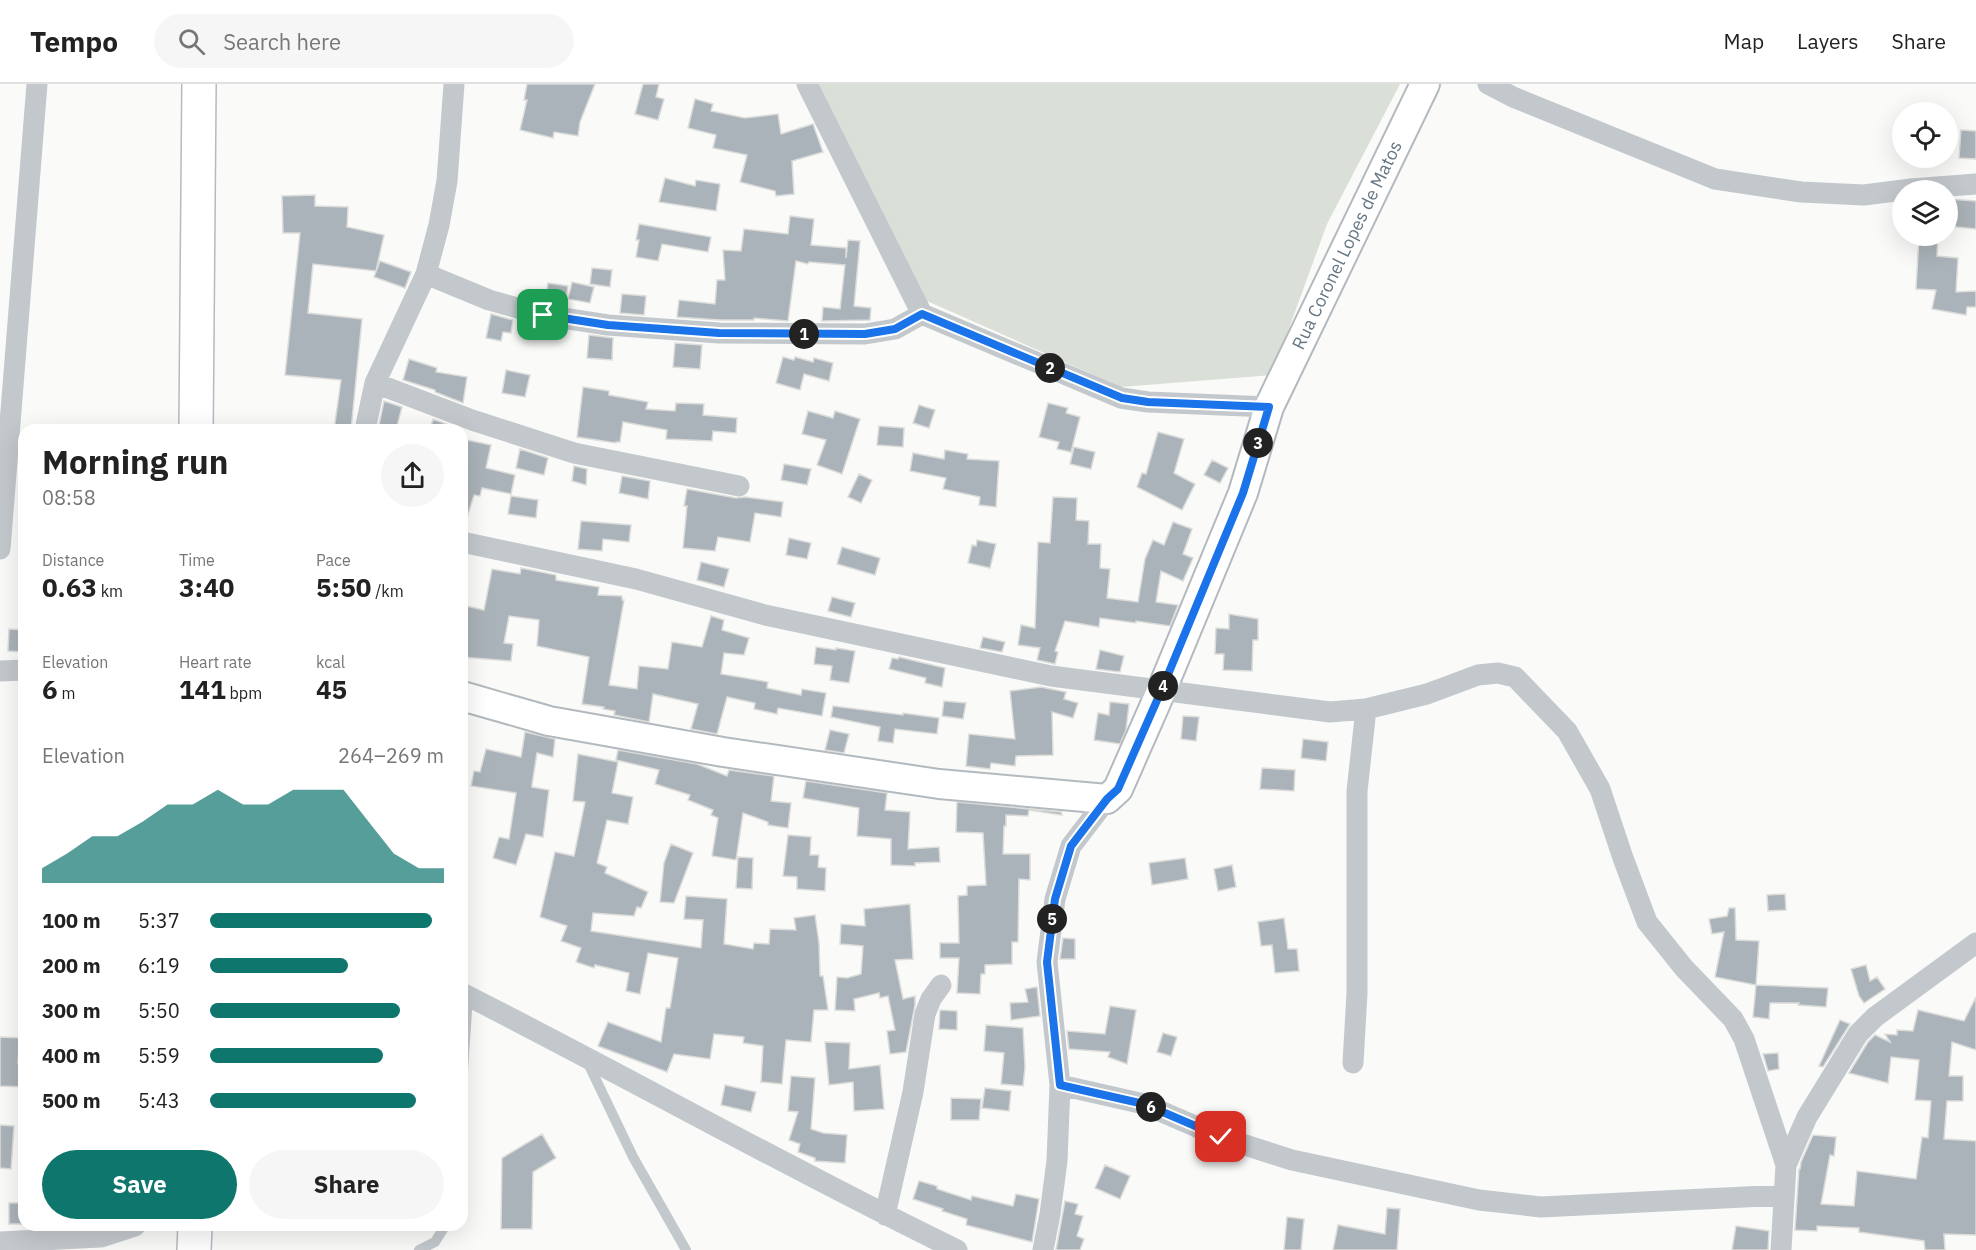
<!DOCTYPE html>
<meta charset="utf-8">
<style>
body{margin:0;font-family:"IBM Plex Sans",sans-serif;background:#f6f6f6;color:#222;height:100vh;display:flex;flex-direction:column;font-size:22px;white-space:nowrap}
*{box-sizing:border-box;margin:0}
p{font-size:20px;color:#767676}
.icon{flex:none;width:33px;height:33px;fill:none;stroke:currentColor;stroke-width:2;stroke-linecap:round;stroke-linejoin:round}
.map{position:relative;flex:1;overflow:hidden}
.drawer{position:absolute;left:18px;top:340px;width:450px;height:807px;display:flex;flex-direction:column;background:#fff;border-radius:18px;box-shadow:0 6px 24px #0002}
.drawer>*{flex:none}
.buttons{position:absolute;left:1892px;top:18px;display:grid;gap:12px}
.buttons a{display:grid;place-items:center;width:66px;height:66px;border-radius:50%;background:#fff;box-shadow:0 6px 24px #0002;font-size:30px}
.pin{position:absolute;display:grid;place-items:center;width:51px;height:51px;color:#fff;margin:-26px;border-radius:12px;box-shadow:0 3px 9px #0006}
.km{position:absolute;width:30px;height:30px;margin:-15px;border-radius:50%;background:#222;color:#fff;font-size:16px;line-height:30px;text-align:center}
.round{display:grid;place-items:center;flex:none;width:63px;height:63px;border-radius:32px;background:#f6f6f6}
.head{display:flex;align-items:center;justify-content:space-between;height:102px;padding:0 24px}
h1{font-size:33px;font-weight:800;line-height:45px}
.stats{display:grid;grid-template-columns:repeat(3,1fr);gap:9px;height:102px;padding:6px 24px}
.stats div{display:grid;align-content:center}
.stats b{font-size:26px;font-weight:800}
.stats small{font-size:16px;font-weight:400}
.stats p{font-size:16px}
.chart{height:168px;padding:12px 24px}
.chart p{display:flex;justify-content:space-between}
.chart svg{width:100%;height:108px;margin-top:6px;fill:#0f766e;opacity:.7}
.button{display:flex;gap:12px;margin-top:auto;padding:12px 24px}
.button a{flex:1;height:69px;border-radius:36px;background:#0f766e;color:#fff;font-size:24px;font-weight:800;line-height:69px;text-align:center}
.button a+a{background:#f6f6f6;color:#222}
ul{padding:0 24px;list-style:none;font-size:20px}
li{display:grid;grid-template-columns:96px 72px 1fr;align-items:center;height:45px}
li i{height:15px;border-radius:8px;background:#0f766e}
header{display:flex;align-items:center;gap:36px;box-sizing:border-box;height:84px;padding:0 30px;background:#fff;border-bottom:2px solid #e0e0e0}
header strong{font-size:28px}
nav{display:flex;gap:33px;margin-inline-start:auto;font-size:21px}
.search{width:420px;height:54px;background:#f6f6f6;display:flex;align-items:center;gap:15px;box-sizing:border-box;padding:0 21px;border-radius:33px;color:#767676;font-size:22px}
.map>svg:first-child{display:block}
.green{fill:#dadfd7}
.building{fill:#aab3b9;stroke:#dcdcda;stroke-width:1.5}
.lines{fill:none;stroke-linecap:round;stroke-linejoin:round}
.secondary-casing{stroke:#b3babf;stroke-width:32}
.primary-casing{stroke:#b5babe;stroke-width:36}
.lane{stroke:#c3c8cc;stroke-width:10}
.street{stroke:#c3c8cc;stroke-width:21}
.secondary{stroke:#fff;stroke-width:28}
.primary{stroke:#fff;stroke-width:33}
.route-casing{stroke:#fff;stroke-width:12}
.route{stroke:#1a73e8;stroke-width:8}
.labels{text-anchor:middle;stroke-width:6;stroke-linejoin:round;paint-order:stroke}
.street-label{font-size:18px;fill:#657683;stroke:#fff}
</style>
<header>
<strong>Tempo</strong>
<div class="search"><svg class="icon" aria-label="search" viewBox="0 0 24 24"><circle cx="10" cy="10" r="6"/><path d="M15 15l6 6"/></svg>Search here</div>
<nav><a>Map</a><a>Layers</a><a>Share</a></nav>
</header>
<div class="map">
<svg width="1976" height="1166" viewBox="0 0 1976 1166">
<rect width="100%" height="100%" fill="#fafaf8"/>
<path class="green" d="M 815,0 L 1400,0 L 1327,140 L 1272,291 L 1121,303 L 927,217 L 904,181 Z"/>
<path class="building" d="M 527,0 L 595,0 L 580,38 L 578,52 L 554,48 L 553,54 L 520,46 L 527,16 L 524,16 Z
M 643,0 L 659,0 L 656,13 L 664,15 L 658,36 L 635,30 Z
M 695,15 L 713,20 L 711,27 L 745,34 L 778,30 L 781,50 L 813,40 L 823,68 L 792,77 L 794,110 L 776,112 L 775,107 L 740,98 L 747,71 L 713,64 L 716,51 L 688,44 Z
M 1961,46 L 1976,47 L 1976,75 L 1959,74 Z
M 665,94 L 695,102 L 696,96 L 720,100 L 716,127 L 659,118 Z
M 315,111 L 315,122 L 348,123 L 347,143 L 384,151 L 376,187 L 313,180 L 308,229 L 362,235 L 351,346 L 334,346 L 341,296 L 285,291 L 300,149 L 283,149 L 282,112 Z
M 1947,115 L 1976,117 L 1976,145 L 1947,142 Z
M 790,132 L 814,135 L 811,161 L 846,164 L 846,174 L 848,156 L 860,157 L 854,222 L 871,224 L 870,236 L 822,237 L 823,223 L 840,225 L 845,181 L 809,178 L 808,180 L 796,177 L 788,237 L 754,234 L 754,236 L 720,236 L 677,233 L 679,216 L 715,220 L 717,196 L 725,196 L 723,166 L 741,167 L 744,145 L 788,150 Z
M 639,140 L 711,153 L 708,168 L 662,160 L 658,177 L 636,173 L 639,156 L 636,156 Z
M 1919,152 L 1938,152 L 1937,172 L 1958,174 L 1956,208 L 1976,207 L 1976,223 L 1967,223 L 1966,231 L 1932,225 L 1936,206 L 1916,205 Z
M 380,177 L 411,188 L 405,204 L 374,193 Z
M 592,184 L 612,186 L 610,203 L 590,200 Z
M 572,198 L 594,203 L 590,219 L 568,215 Z
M 548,199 L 568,202 L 565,222 L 545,218 Z
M 622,210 L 646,212 L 644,231 L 620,229 Z
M 491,230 L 513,236 L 511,249 L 503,248 L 501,257 L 486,254 Z
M 589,251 L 613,254 L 612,276 L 587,274 Z
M 675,259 L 702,261 L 700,285 L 673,283 Z
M 783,273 L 794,276 L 795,273 L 813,278 L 814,274 L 833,279 L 829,297 L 804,290 L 800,306 L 776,299 Z
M 409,275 L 437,284 L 436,288 L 467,293 L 463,319 L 435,308 L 435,306 L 403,296 Z
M 506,286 L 530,291 L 525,313 L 502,309 Z
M 583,303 L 609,307 L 609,311 L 648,318 L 646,325 L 675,327 L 676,319 L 704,320 L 703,331 L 737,334 L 736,349 L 713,347 L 712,357 L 666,355 L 667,346 L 623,338 L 620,358 L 616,358 L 616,359 L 577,353 Z
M 384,317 L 402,323 L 396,346 L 378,346 Z
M 1048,319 L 1068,324 L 1066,329 L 1080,333 L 1071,368 L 1057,365 L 1059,358 L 1039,353 Z
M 919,321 L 935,326 L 929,344 L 913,339 Z
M 808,327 L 833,334 L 835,327 L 860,335 L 842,390 L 817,381 L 826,356 L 802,350 Z
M 433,335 L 459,345 L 459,346 L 430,346 Z
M 879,342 L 904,344 L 903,363 L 877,361 Z
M 1158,348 L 1184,355 L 1174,389 L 1195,400 L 1182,426 L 1137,403 L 1142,389 L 1146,390 Z
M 462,355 L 491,361 L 486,384 L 515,391 L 511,410 L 482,404 L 480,412 L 474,411 L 466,437 L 462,436 Z
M 1074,363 L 1095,368 L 1091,385 L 1070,380 Z
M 520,365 L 548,374 L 544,391 L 516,384 Z
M 945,366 L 968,370 L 967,375 L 999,377 L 996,423 L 979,421 L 980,413 L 943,405 L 946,394 L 910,387 L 913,369 L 944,375 Z
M 1212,376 L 1228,384 L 1220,399 L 1204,391 Z
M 784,380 L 811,385 L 807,401 L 781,396 Z
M 574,382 L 587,385 L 586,401 L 572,397 Z
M 859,390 L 872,396 L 861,419 L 848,413 Z
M 622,392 L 650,397 L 648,415 L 619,409 Z
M 687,405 L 736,414 L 745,413 L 783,418 L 781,433 L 755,429 L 750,458 L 718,453 L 715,467 L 683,464 L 687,422 L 684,422 Z
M 511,412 L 538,416 L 536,434 L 508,430 Z
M 1053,413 L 1077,414 L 1076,436 L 1089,437 L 1088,460 L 1101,460 L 1100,484 L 1110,485 L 1107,514 L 1138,518 L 1145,475 L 1153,456 L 1164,461 L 1173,438 L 1192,445 L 1183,470 L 1193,474 L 1183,497 L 1161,487 L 1156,518 L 1178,521 L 1170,542 L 1136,537 L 1136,539 L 1100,534 L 1099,543 L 1065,537 L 1055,567 L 1058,568 L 1055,580 L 1037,576 L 1040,564 L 1018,561 L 1021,541 L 1035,544 L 1038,458 L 1050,459 Z
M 581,437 L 631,441 L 629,458 L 603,455 L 602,467 L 578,465 Z
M 789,454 L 811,459 L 807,475 L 786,471 Z
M 977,456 L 996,460 L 990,484 L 968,479 L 972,461 L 976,462 Z
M 842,463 L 880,474 L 875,491 L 837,480 Z
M 701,478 L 729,485 L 724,503 L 697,496 Z
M 521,484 L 556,491 L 556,496 L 599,503 L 598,511 L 622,512 L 622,516 L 624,516 L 609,601 L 637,605 L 639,582 L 668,585 L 672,558 L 702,563 L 711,532 L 724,536 L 722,546 L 749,554 L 744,571 L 724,569 L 721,590 L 768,598 L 767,604 L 801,611 L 802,605 L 826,609 L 822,632 L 778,624 L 777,630 L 754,625 L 755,619 L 727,613 L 717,650 L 691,645 L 698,620 L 653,610 L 649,638 L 614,631 L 615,627 L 603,625 L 604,623 L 582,620 L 589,573 L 537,562 L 539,536 L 509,532 L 504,559 L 513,560 L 511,577 L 462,573 L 462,521 L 484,526 L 492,485 L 520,490 Z
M 832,513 L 855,519 L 851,533 L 828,527 Z
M 1229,530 L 1258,535 L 1258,556 L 1253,556 L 1252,587 L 1223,586 L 1224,570 L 1215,570 L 1216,544 L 1229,545 Z
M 9,545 L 24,546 L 24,568 L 8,567 Z
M 983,553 L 1005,558 L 1002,568 L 980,564 Z
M 816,563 L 836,566 L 836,564 L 855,567 L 849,599 L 830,596 L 832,582 L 814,580 Z
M 1100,566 L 1124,572 L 1120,588 L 1096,585 Z
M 899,573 L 945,584 L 942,603 L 925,599 L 926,594 L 889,585 L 892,574 L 898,575 Z
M 1041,603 L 1066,608 L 1064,615 L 1078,619 L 1073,634 L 1052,628 L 1053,671 L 1016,672 L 1015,682 L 991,679 L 990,685 L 966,682 L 969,650 L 1015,655 L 1010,607 Z
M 944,617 L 966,619 L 963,635 L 942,632 Z
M 1110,618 L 1129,620 L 1126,646 L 1120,660 L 1094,656 L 1098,629 L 1109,631 Z
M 833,622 L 903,631 L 903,629 L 939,634 L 937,650 L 895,645 L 893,659 L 878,657 L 880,643 L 831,633 Z
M 1183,632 L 1199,633 L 1196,657 L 1181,655 Z
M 830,646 L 849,650 L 844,669 L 825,666 Z
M 525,648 L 555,655 L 553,673 L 537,669 L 532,701 L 532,703 L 549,706 L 543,753 L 526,750 L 516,781 L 493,774 L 499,753 L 509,755 L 516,709 L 471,702 L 474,687 L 480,688 L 486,665 L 521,673 Z
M 1303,655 L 1328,658 L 1326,677 L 1301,674 Z
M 618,666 L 697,680 L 727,692 L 729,686 L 774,692 L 771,717 L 791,719 L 788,744 L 768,741 L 768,738 L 743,729 L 736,776 L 712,772 L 718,734 L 711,731 L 713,726 L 688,716 L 690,711 L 655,700 L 659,686 L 616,676 Z
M 578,670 L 618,678 L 612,709 L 633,713 L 628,740 L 607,736 L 597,779 L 607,783 L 605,789 L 648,808 L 641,824 L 637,823 L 634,832 L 593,829 L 591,847 L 701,864 L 703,836 L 684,835 L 686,812 L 727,815 L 724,860 L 753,865 L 754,859 L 769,860 L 770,845 L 796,846 L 794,834 L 815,831 L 819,859 L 820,892 L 823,892 L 828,926 L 814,926 L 811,958 L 786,956 L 782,1000 L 761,998 L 763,962 L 743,959 L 744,953 L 714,950 L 710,975 L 674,970 L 667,988 L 598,962 L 608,938 L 661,958 L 666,924 L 670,924 L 678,874 L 648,869 L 640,910 L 626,907 L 629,889 L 595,881 L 594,884 L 576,878 L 581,864 L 561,857 L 567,842 L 540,833 L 555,768 L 574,772 L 585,718 L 573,717 Z
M 1262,684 L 1295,686 L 1294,707 L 1260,705 Z
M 806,697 L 887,709 L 885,726 L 910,728 L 908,765 L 939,763 L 940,778 L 915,779 L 915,782 L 891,781 L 891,755 L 857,752 L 859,724 L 803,714 Z
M 957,718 L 1061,728 L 1062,731 L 1029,726 L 1028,732 L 1006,731 L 1006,742 L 1004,742 L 1003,770 L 1030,770 L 1030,796 L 1019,795 L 1018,858 L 1012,858 L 1012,880 L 985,881 L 985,890 L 981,890 L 980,910 L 957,909 L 959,874 L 940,874 L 940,859 L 959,859 L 958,812 L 967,811 L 967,802 L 986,801 L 983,749 L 956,748 Z
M 788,751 L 811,753 L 810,771 L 819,771 L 818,783 L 826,784 L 825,807 L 797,805 L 797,793 L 783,792 Z
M 671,760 L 693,769 L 674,819 L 660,818 L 664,779 Z
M 738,773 L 753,774 L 752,805 L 736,804 Z
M 1185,774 L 1188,795 L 1152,801 L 1149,779 Z
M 1232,781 L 1236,803 L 1218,807 L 1214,785 Z
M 1785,810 L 1786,826 L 1768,827 L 1767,811 Z
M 910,820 L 913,875 L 895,876 L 903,915 L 915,912 L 915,921 L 906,968 L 890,970 L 887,947 L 895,946 L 888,912 L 880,914 L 879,909 L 854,915 L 855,927 L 835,926 L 837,893 L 847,894 L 861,890 L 863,862 L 840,860 L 841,840 L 865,842 L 864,825 Z
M 1729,824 L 1735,824 L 1736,856 L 1759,857 L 1756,901 L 1828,904 L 1826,923 L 1798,921 L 1799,919 L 1770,919 L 1769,935 L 1753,933 L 1756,901 L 1715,893 L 1724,848 L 1712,850 L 1709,835 L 1727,832 Z
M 1284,834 L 1288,865 L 1297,865 L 1299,887 L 1275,889 L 1272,861 L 1261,862 L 1258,838 Z
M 1063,854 L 1075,855 L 1075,875 L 1060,875 Z
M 1866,881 L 1870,897 L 1877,893 L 1885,905 L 1864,919 L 1859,912 L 1851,885 Z
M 1037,903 L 1040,932 L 1011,936 L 1010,919 L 1028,918 L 1025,905 Z
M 1976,913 L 1976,966 L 1952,958 L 1949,992 L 1963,992 L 1963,1017 L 1947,1017 L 1944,1055 L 1976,1057 L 1976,1151 L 1944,1150 L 1945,1166 L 1925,1166 L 1924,1157 L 1859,1148 L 1859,1144 L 1817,1142 L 1817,1147 L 1795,1146 L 1799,1085 L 1800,1085 L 1801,1078 L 1813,1051 L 1836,1053 L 1834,1072 L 1830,1071 L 1821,1120 L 1854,1122 L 1857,1087 L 1916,1095 L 1922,1053 L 1928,1054 L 1931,1017 L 1915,1016 L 1919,976 L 1891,973 L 1888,999 L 1849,989 L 1868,958 L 1875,951 L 1890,958 L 1885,950 L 1897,951 L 1897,946 L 1913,947 L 1918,926 L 1964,937 Z
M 1110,922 L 1136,926 L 1127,980 L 1108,973 L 1110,968 L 1069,965 L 1067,947 L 1105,950 Z
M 940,926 L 957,927 L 957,946 L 939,945 Z
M 1840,936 L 1850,940 L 1823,983 L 1819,982 Z
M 986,941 L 1023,944 L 1025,983 L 1023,1002 L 1001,1000 L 1004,969 L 984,967 Z
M 1163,949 L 1177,953 L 1171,972 L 1157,968 Z
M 0,953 L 20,954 L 18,979 L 24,980 L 24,1003 L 0,1002 Z
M 825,958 L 850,959 L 849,985 L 880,981 L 884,1025 L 854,1027 L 853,998 L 829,1001 Z
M 1778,969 L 1779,985 L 1768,987 L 1763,970 Z
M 791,992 L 815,994 L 811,1045 L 823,1049 L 847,1051 L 845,1079 L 815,1077 L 815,1074 L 798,1068 L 800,1060 L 789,1056 L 798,1028 L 788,1027 Z
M 725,1001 L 756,1008 L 751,1028 L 721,1021 Z
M 985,1004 L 1011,1007 L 1009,1027 L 982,1024 Z
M 951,1014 L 981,1015 L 979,1036 L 951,1036 Z
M 0,1041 L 14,1042 L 11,1085 L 0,1084 Z
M 542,1050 L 556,1074 L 533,1088 L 532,1145 L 501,1145 L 502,1074 Z
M 1105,1081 L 1130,1092 L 1120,1115 L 1095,1104 Z
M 919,1097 L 937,1102 L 937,1105 L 971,1116 L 972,1112 L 1013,1122 L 1016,1110 L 1039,1115 L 1032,1158 L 966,1141 L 967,1135 L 942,1127 L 943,1125 L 913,1115 Z
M 1065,1117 L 1078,1120 L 1075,1130 L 1083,1132 L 1077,1152 L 1084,1155 L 1080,1166 L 1056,1166 Z
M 9,1119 L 24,1119 L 24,1140 L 9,1140 Z
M 1387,1124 L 1400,1125 L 1397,1166 L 1333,1166 L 1338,1141 L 1385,1150 Z
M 1287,1133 L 1304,1135 L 1301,1166 L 1284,1166 Z
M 1736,1142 L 1769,1147 L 1768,1166 L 1732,1166 Z"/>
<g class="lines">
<defs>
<g id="secondary">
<path id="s1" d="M 462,612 L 549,637 L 723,668 L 939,700 L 1107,715 L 1118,705 L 1162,605 L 1243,409 L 1269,323 L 1425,0"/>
</g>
<path id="primary" d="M 196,346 L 199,0
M 194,1166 L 195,1142"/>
</defs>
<use href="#secondary" class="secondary-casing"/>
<use href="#primary" class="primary-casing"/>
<path class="lane" d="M 587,977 L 633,1073 L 686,1166
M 462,1001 L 468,912
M 419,1166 L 435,1158 L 445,1142"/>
<path class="street" d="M 807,0 L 922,230 L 1121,314 L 1148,318 L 1269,323
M 1488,0 L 1513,13 L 1715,95 L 1801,108 L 1864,111 L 1911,105 L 1976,100
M 426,190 L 489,216 L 543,231 L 608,241 L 719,249 L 865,250 L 895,245 L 922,230
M 375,299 L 472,336 L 574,369 L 739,402
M 365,346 L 375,299 L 426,190 L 439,141 L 447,97 L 454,0
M 462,458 L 636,495 L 765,531 L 1051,592 L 1330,628 L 1366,625 L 1427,610 L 1478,591 L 1498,589 L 1515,593 L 1567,647 L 1600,705 L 1623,774 L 1647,838 L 1684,884 L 1733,935 L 1744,955 L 1786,1081
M 0,465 L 37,0
M 0,587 L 24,586
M 462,909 C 628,993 790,1085 957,1166
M 1353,979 L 1357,909 L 1357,707 L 1366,625
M 1060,1001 L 1144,1020 L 1220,1053 L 1292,1076 L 1479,1116 L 1541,1123 L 1784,1111
M 885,1131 L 913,1008 L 925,930 L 931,915 L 941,901
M 0,1158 L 101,1153 L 135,1142
M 1043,1166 L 1050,1130 L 1057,1077 L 1060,1001 L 1047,878 L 1055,815 L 1071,762 L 1107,715
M 1781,1166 L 1786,1081 L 1807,1033 L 1858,950 L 1875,933 L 1976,859"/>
<use href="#secondary" class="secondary"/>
<use href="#primary" class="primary"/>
</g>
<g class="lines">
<defs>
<path id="route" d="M 543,231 L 608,241 L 719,249 L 865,250 L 895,245 L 922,230 L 1122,314 L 1148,318 L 1269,323 L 1243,409 L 1162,605 L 1118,705 L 1107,715 L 1071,762 L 1055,815 L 1047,878 L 1060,1001 L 1144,1020 L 1221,1053"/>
</defs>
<use href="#route" class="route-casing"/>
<use href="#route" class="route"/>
</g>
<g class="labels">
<g class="street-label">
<text dy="6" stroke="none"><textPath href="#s1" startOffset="1260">Rua Coronel Lopes de Matos</textPath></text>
</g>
</g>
</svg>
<div class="buttons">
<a><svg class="icon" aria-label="locate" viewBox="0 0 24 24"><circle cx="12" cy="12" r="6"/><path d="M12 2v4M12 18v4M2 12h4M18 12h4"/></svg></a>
<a><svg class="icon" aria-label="layers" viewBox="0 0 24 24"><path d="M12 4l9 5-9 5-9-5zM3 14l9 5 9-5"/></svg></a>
</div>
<div class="pin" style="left:543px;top:231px;background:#1e9e55"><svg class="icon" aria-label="arrive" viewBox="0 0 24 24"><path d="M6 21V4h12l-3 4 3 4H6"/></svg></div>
<div class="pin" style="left:1221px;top:1053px;background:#d93025"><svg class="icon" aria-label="check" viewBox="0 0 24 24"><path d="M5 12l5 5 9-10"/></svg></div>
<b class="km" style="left:804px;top:250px">1</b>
<b class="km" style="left:1050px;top:284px">2</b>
<b class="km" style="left:1258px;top:359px">3</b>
<b class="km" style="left:1163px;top:602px">4</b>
<b class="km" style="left:1052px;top:835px">5</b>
<b class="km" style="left:1151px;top:1023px">6</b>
<section class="drawer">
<div class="head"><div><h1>Morning run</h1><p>08:58</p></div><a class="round"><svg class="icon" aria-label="share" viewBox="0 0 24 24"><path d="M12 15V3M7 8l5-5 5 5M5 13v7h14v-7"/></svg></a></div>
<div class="stats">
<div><p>Distance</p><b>0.63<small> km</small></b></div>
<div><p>Time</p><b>3:40</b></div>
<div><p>Pace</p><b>5:50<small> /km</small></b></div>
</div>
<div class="stats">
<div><p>Elevation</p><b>6<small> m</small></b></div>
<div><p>Heart rate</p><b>141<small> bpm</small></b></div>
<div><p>kcal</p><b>45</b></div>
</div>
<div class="chart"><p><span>Elevation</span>264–269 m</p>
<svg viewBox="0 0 160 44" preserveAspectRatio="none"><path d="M0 44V38L10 32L20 25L30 25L40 19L50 12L60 12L70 6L80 12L90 12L100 6L110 6L120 6L130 19L140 32L150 38L160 38V44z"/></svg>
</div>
<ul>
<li><b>100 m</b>5:37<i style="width:95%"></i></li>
<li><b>200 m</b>6:19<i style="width:59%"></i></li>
<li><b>300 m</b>5:50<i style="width:81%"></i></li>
<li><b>400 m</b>5:59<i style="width:74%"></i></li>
<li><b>500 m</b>5:43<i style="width:88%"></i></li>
</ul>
<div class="button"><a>Save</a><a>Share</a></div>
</section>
</div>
